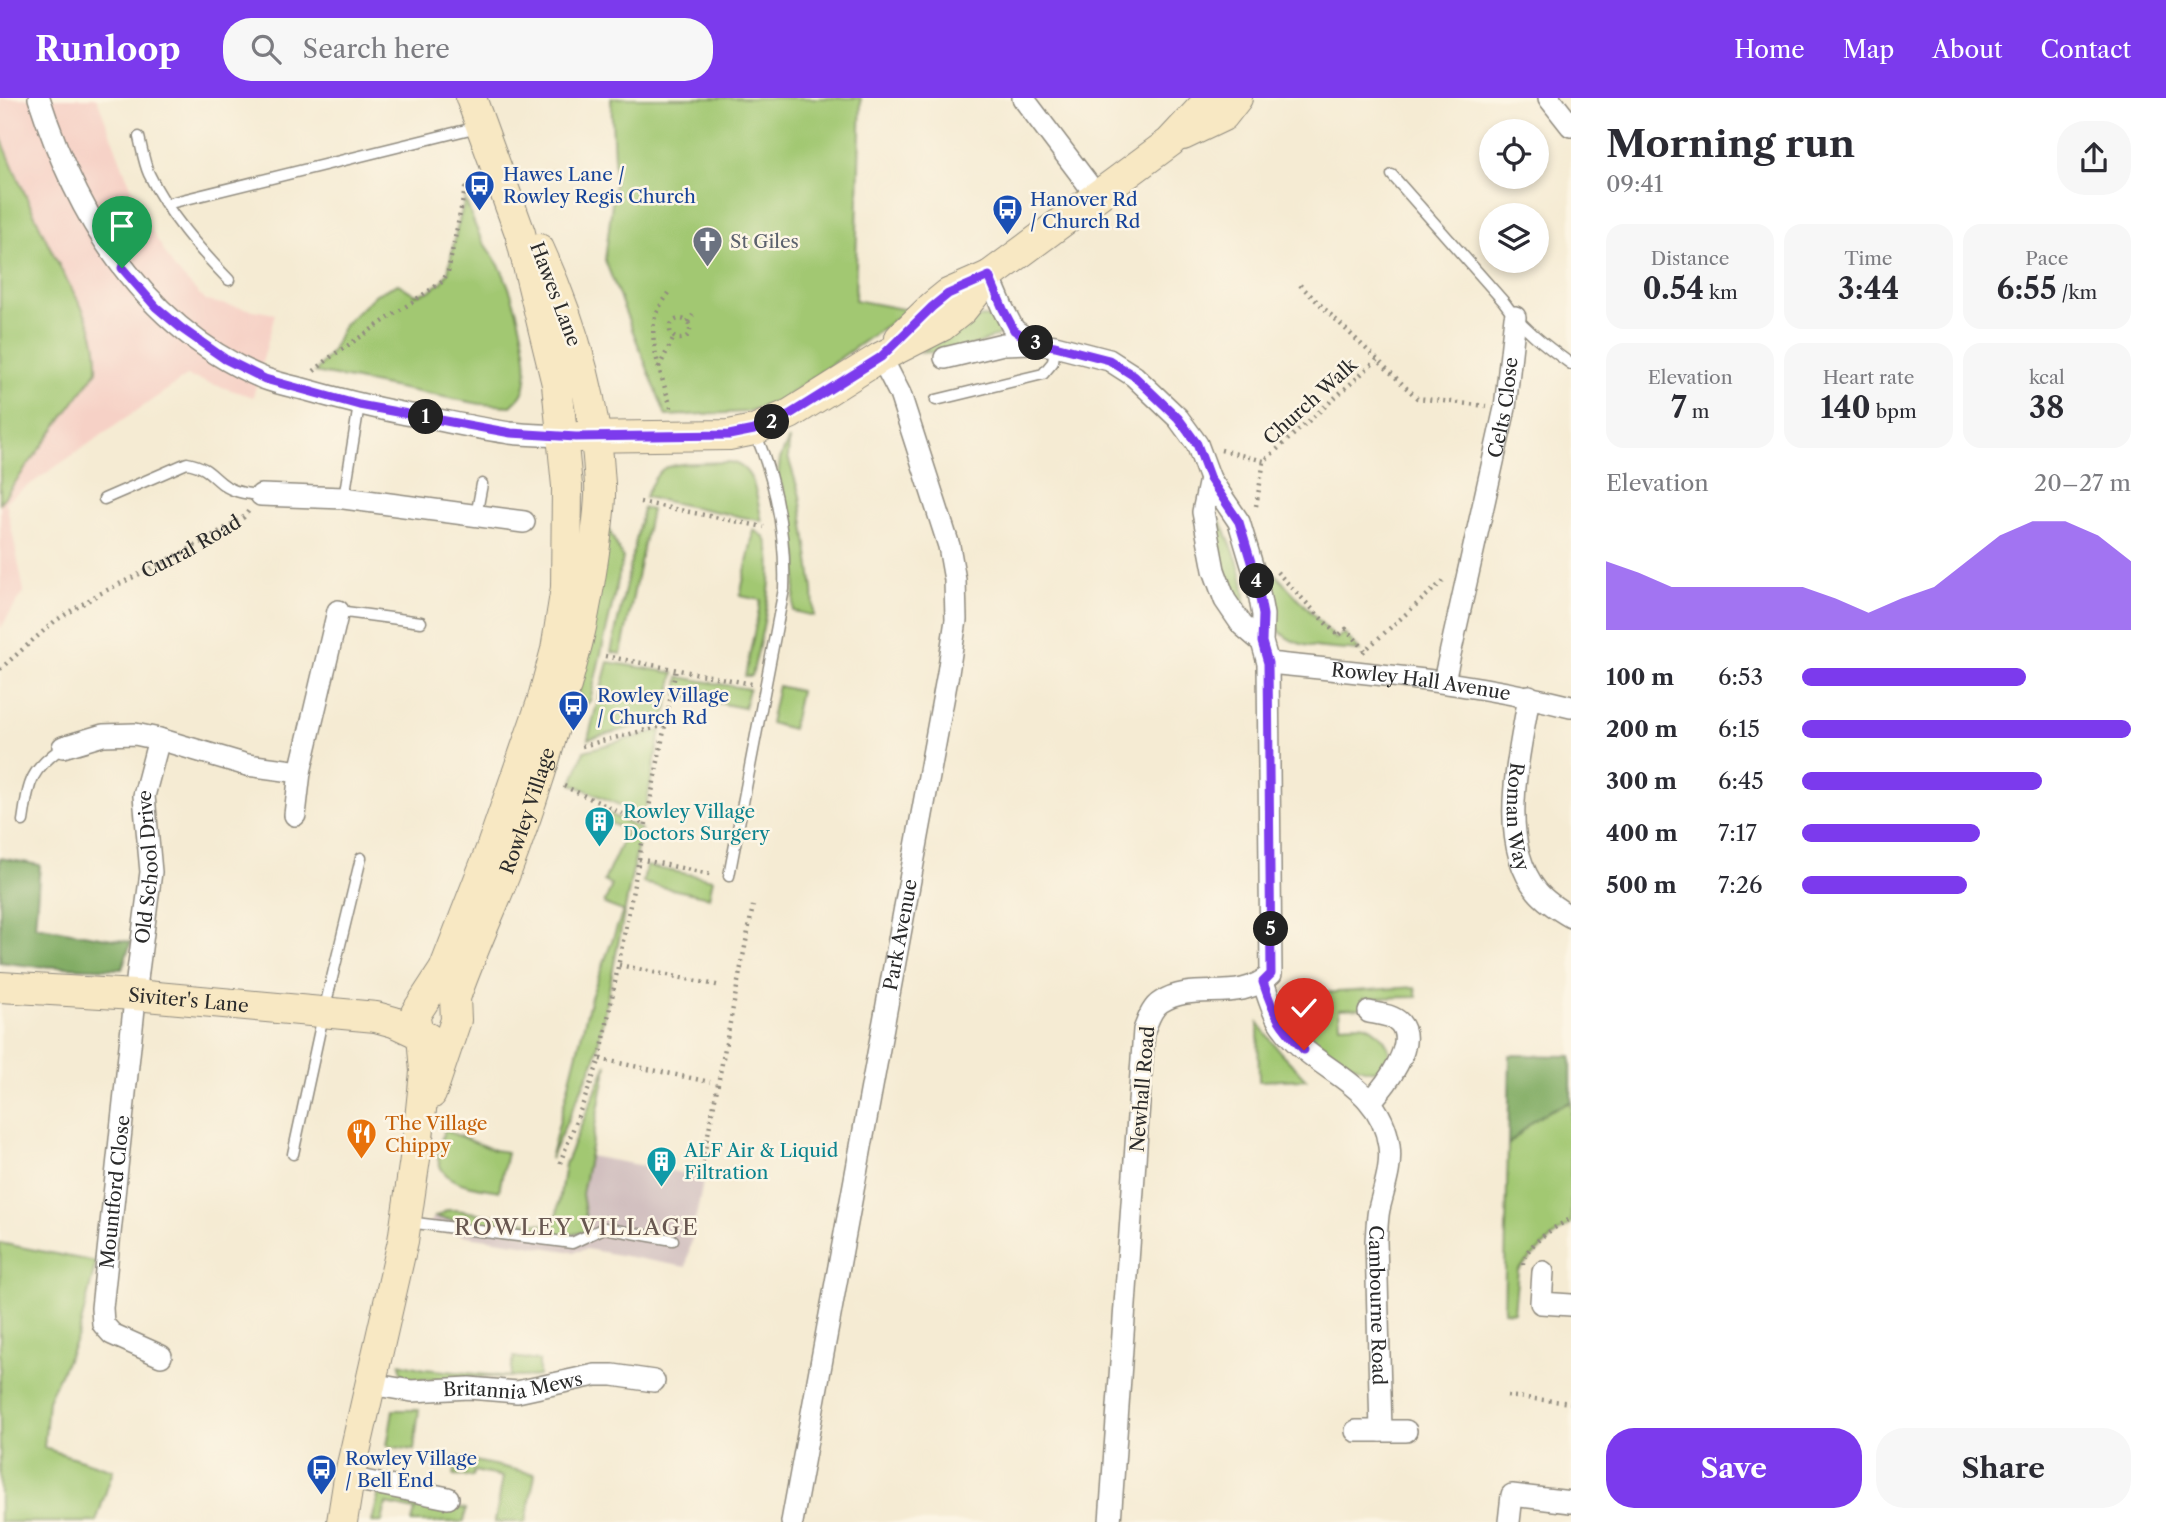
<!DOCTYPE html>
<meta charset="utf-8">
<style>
body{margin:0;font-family:"Libre Caslon Text",serif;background:#f7f7f7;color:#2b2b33;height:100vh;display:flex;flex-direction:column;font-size:26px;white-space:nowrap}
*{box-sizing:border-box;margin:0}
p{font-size:23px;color:#7c7c81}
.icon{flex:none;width:38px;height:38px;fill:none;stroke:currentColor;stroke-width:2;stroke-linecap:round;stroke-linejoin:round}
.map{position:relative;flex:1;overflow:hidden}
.side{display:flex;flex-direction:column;background:#fff;width:595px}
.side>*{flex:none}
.buttons{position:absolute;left:1479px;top:21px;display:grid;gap:14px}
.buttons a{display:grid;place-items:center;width:70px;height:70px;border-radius:50%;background:#fff;box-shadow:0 4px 10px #0003;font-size:35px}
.pin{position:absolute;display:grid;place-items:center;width:60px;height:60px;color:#fff;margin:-72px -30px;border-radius:50% 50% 50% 0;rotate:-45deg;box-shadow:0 0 7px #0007}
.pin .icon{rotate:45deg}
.km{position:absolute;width:35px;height:35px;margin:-18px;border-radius:50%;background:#222;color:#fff;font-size:19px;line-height:35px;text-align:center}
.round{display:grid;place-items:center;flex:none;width:74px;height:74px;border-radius:28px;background:#f7f7f7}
.headline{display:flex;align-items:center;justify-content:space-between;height:119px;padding:0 35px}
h1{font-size:38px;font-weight:800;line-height:52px}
.stats{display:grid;grid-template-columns:repeat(3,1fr);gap:10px;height:119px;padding:7px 35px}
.stats div{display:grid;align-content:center;border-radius:18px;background:#f7f7f7;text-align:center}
.stats b{font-size:30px;font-weight:800}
.stats small{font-size:19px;font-weight:400}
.stats p{font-size:19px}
.chart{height:196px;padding:14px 35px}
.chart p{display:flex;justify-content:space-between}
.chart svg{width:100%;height:126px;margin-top:7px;fill:#7c3aed;opacity:.7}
.button{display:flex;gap:14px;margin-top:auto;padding:14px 35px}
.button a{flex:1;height:80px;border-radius:28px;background:#7c3aed;color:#fff;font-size:28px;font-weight:800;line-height:80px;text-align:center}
.button a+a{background:#f7f7f7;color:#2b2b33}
ul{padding:0 35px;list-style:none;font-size:23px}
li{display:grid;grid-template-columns:112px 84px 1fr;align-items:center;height:52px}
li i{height:18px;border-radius:9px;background:#7c3aed}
header{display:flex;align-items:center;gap:42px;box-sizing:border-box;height:98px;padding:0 35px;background:#7c3aed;color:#fff}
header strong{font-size:33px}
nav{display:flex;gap:38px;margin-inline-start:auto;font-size:24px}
.search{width:490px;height:63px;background:#f7f7f7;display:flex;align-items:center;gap:18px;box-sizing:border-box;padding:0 24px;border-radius:28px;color:#7c7c81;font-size:26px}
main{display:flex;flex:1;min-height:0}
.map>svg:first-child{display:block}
.built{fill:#f6d1c6}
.industrial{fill:#d1bfbf}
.green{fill:#a2c872;stroke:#667a4e;stroke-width:2}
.forest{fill:#81ac64;stroke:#566c48;stroke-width:2}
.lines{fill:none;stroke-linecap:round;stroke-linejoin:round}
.lane-casing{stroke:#908b7f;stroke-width:13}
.street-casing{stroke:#908b7f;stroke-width:24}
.secondary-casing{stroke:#908b7f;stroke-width:32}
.path{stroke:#908b7f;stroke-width:4.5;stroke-dasharray:2 5;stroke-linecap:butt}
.lane{stroke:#fff;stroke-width:10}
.street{stroke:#fff;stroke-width:21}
.secondary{stroke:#f8e8c3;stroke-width:30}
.route-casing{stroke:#fff;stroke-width:14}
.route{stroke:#7c3aed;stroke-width:9}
.labels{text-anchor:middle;stroke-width:5;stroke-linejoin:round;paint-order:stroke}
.transit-label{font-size:19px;fill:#164399;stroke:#fcf5e5;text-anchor:start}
.worship-label{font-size:19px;fill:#5b616d;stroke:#fcf5e5;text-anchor:start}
.street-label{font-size:19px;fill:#2b2b2b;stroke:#fcf5e5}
.culture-label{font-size:19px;fill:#0d838f;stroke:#fcf5e5;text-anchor:start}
.food-label{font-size:19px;fill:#c56008;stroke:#fcf5e5;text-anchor:start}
.quarter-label{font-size:23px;letter-spacing:2px;fill:#685750;stroke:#fcf5e5}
</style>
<header>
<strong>Runloop</strong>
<div class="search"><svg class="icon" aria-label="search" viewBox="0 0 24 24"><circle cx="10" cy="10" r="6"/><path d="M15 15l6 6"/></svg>Search here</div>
<nav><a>Home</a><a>Map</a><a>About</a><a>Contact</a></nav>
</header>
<main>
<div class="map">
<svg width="1571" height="1424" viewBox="0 0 1571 1424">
<rect width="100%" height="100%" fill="#fcf5e5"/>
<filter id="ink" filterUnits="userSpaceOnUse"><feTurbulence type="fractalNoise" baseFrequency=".0143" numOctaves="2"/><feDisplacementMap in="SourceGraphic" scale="14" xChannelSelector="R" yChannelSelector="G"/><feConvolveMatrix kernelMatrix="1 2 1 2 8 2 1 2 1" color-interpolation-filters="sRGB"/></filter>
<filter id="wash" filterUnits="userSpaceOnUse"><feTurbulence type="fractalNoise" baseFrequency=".00686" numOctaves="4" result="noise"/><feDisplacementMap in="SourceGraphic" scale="28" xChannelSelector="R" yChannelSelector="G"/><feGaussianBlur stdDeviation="1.57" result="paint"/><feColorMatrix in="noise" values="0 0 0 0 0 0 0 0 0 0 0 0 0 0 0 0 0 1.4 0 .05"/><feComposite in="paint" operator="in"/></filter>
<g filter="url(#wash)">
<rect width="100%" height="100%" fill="#f5ebd3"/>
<path class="built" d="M 0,0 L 97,0 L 126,77 L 148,126 L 174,170 L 206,203 L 275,216 L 253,299 L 187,278 L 6,403 L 24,493 L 0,531 Z"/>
<path class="industrial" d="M 589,1058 L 704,1079 L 686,1169 L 586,1151 L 574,1154 L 423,1131 L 435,1119 L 540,1137 L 588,1133 L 582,1096 Z"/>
<path class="green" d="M 611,0 L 861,0 L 855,202 L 908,212 L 781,302 L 746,314 L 666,318 L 605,162 L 615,82 Z
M 0,37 C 18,82 38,126 60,169 C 79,208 99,227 97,273 L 0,405 Z
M 465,101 C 471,115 475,130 482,142 C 487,151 495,160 500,169 C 514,195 536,269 522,296 C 519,301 515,304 511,308 L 480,306 L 315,274 L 331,254 L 344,227 L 376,196 L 398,186 L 416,197 L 429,193 L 442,184 L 448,174 L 457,130 Z
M 983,219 L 994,221 L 1002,234 C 985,247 943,256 921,254 L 965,224 Z
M 789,341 L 788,359 L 800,398 L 813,491 L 814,518 L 793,513 L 798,460 L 784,395 L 778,378 L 780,361 Z
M 729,364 C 757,368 756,401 762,423 L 645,399 C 649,390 655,377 663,371 C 676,363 713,365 729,364 Z
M 643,410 L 651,412 L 621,556 L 611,554 Z
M 603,420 L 623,460 L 590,603 L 581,611 L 577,576 Z
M 1214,420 L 1220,422 C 1233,450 1246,478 1245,509 L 1240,511 L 1222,474 Z
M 754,432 C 754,432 762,437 763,438 C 783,462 758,549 752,578 L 745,578 L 761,502 L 740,498 Z
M 1263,463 L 1336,541 L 1344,535 L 1360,553 C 1336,550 1290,553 1277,529 C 1270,514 1266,481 1263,463 Z
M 608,564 L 674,575 L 665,621 L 588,641 Z
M 679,579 L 749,591 L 744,610 L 677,597 Z
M 778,588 L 800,593 L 792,631 L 770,625 Z
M 661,632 L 644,718 L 572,686 L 584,653 Z
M 599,711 L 641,731 L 595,961 L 550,1061 L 591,899 L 623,813 L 604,806 L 612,787 L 604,783 L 627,733 L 596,718 Z
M 646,768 L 713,781 L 709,799 L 643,785 Z
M 1415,889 L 1417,899 L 1364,900 L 1363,910 L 1339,911 L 1340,927 C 1348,927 1359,925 1366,927 C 1384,934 1401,960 1378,971 C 1360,979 1312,941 1301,927 C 1294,918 1292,908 1291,897 Z
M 1258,925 L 1280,954 L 1306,981 L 1259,983 Z
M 607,966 L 582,1096 L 588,1133 L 563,1138 L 540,1137 L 435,1119 L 448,1112 L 457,1112 L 555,1128 L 565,1066 Z
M 1571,1004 L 1571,1126 L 1559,1134 L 1518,1172 L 1514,1214 L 1504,1213 L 1508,1047 C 1531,1024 1539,1015 1571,1004 Z
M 444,1032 L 494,1052 L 507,1054 L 499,1093 C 478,1089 441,1088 438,1060 C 437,1052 442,1040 444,1032 Z
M 0,1145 L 96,1164 L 78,1238 L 48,1302 L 44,1350 L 113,1372 L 96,1424 L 0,1424 Z
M 514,1259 L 539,1263 L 539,1278 C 517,1280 495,1278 473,1279 C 449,1281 427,1283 402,1280 L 400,1265 L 424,1271 L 510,1279 Z
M 393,1312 L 419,1312 L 414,1352 L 387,1348 Z
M 457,1359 L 535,1376 L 526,1424 L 495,1424 L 503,1379 L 474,1373 L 472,1379 L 454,1377 Z
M 379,1395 L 466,1411 L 464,1424 L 412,1424 L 415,1412 L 386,1406 L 382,1424 L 372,1424 Z"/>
<path class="forest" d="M 0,760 L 40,767 L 35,828 L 131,844 L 122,871 L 30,868 L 0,864 Z
M 1510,957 L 1571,958 L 1571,1004 C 1539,1015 1531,1024 1508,1047 Z"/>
</g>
<g filter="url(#ink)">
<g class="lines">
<defs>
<path id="lane" d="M 139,39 C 142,51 144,65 149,76 C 168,116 199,151 229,182
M 1392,77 L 1504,204 C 1521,229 1546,248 1571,266
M 166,106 L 478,29
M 936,302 L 1043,276 L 1053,264 L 1055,248
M 344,400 L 359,307
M 104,401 L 187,365 C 211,370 210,378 227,389 C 237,395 249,396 261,397
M 476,418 L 482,386
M 338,513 L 421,524
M 23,723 C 29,684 29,673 63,649
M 729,778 L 784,491 C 786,437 776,385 755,334
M 293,1056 L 324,913 L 361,760
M 408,1124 L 572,1145 L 604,1130 L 673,1142"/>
<g id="street">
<path d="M 39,0 C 77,119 143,229 263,280 C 276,285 290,288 303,291 C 338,301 371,309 406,316 C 441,322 476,330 510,335 C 528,337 546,337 563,338"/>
<path d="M 1023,0 L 1097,98"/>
<path d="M 1549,0 L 1571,28"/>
<path d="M 989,178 L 1003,211 L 1014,232 L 1033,245 L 1055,248 L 1109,262 L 1134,278 L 1178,320 L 1197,346 L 1210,381 L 1239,424 L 1257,484 L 1263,517 L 1262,544 L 1268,565 L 1271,876 C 1239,907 1194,882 1161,904 C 1151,910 1148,923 1144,932 L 1110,1424"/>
<path d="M 945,260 L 1003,246 L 1033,245"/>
<path d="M 1210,381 L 1203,414 L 1214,472 L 1225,502 L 1242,527 L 1262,544"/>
<path d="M 261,397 L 344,400 L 524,424"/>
<path id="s2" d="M 1268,565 C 1370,575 1471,584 1571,609"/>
<path id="s3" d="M 1444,583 L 1505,310 L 1515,219"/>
<path id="s4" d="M 1529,598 C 1520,657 1496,742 1537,793 C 1546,804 1559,812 1571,819"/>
<path d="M 63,649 L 103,637 L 135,636 L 159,641"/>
<path d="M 295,717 L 300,674"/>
<path id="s5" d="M 1263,884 C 1269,900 1273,918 1285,932 C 1318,975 1381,985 1389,1048 C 1392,1069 1384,1090 1379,1111 C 1377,1121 1377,1132 1376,1143 L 1381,1333"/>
<path d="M 1369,914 C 1379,916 1393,917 1400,925 C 1418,946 1385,988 1371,1003"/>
<path d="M 1543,1174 L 1541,1205 L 1571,1207"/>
<path id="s6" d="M 161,1258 L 112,1236 L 103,1226 L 102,1210 L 138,873 L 151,774 L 144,698 L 159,641 L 247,667 L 300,674 L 338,513"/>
<path id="s7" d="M 370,1286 L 412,1293 L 469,1290 L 517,1294 L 595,1277 L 613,1277 L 654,1283"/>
<path d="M 1356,1333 L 1406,1333"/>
<path d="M 349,1380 L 448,1400"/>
<path id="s8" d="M 792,1424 L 948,575 L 956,522 L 955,482 L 949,448 L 900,296 L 881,259"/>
<path d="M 1509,1424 L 1512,1397 L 1571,1404"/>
</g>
<g id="secondary">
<path d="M 1183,37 L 1223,18 L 1237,0"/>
<path d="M 900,240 L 932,209 L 948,196 L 989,178 L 1170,44 L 1211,0"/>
<path d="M 578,339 L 729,337 L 754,332 L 790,316 L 881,259 L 942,228 L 962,212 L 989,178"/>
<path id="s9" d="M 0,889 L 135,897 L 376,919 L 394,924 L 428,940"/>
<path id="s10" d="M 431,996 L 456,922 L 455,900 C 473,848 498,798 516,747 C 539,683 558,619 575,554 C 585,516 591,478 596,439 C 598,422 601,403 600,386 C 596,303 573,226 539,151"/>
<path d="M 342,1424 L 349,1380 L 403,1143 L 418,1040 L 425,974 L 422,937 L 417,931 L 415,921 L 416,915 L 444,872 L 491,751 L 542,604 L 556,552 L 566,490 L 567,388 L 557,286 L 520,135 L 471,0"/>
</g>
</defs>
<use href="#lane" class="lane-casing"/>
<use href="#street" class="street-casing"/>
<use href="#secondary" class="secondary-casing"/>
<g class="path">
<path d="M 1300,187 L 1417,300 L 1486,308"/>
<path d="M 669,195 C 665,201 660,207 657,214 C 645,239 665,287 672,313"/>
<circle cx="680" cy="231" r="10"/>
<path d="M 688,224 L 693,217"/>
<path d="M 659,269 L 674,239"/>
<path d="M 314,273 L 332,258 L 442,184 L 448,174 L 465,91 L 475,80"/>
<path d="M 1221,352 L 1264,363"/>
<path d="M 640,404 L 764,429"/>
<path d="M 1256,408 L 1264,363 L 1377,262"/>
<path d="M 1277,474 L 1338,538 L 1346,531 L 1365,552"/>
<path d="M 1363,554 L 1443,483"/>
<path d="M 605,558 L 752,586"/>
<path id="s1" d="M 0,571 L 55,523 L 97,497 L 186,453 L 244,419 L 250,411"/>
<path d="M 582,648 L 666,627"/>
<path d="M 564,688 L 646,727"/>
<path d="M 639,761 L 714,777"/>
<path d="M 619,867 L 721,888"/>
<path d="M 600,961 L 710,984"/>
<path d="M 560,1065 L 600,961 L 676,571"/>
<path d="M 700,1077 L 753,808"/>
<path d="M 1523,1166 C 1523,1149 1556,1127 1571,1121"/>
<path d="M 1507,1298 L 1571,1305"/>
</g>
<use href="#lane" class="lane"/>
<use href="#street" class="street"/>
<use href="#secondary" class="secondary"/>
</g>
</g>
<g class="lines" filter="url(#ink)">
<defs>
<path id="route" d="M 122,170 L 156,209 L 181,230 L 225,261 L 265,281 L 359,307 L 511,335 L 576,339 L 729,337 L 754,332 L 790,316 L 881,259 L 932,209 L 948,196 L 989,178 L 1003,211 L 1014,232 L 1033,245 L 1055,248 L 1109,262 L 1134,278 L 1178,320 L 1197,346 L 1210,381 L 1239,424 L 1257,484 L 1263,517 L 1262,544 L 1268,565 L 1271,876 L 1263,884 C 1274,917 1279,927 1304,952"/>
</defs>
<use href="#route" class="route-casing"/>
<use href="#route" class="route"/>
</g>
<defs>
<symbol id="bus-pin" viewBox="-11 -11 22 30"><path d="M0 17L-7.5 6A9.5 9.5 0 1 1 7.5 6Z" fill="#1a4fb4" stroke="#fcf5e5"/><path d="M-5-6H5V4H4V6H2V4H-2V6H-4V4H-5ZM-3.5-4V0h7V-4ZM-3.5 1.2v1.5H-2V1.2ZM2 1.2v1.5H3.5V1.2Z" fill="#fff"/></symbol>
<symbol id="church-pin" viewBox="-11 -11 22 30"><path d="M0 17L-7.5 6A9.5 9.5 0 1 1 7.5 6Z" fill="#6b7280" stroke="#fcf5e5"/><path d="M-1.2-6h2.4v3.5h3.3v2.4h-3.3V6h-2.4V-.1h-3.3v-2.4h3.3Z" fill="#fff"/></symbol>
<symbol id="building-pin" viewBox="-11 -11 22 30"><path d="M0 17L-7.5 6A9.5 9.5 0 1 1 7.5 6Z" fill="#0f9aa8" stroke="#fcf5e5"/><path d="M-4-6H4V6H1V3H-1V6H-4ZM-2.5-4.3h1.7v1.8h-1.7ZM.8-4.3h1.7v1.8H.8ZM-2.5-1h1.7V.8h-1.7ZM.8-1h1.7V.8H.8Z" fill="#fff"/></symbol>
<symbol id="restaurant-pin" viewBox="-11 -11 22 30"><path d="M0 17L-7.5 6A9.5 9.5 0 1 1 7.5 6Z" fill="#e8710a" stroke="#fcf5e5"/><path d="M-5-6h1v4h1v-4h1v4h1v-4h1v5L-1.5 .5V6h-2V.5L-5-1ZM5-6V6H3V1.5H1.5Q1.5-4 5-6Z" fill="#fff"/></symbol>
</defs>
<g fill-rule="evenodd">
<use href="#bus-pin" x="462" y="70" width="35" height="47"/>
<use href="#bus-pin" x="990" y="94" width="35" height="47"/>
<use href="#church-pin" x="690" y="126" width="35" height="47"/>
<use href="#bus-pin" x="556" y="590" width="35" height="47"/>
<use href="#building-pin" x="582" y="706" width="35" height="47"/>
<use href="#restaurant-pin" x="344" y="1018" width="35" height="47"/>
<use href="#building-pin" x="644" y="1046" width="35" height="47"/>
<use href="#bus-pin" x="304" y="1354" width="35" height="47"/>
</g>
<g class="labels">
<g class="transit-label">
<text x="503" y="83">Hawes Lane /<tspan x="503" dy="22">Rowley Regis Church</tspan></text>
<text x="1030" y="108">Hanover Rd<tspan x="1030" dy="22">/ Church Rd</tspan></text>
<text x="597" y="604">Rowley Village<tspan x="597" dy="22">/ Church Rd</tspan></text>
<text x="345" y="1367">Rowley Village<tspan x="345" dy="22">/ Bell End</tspan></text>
</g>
<g class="worship-label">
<text x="730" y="150">St Giles</text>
</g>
<g class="street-label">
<text transform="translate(556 196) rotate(69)" y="7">Hawes Lane</text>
<text transform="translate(1310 303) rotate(-42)" y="7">Church Walk</text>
<text dy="7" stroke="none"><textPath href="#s3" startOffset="280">Celts Close</textPath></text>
<text dy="7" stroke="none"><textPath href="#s1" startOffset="228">Curral Road</textPath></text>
<text dy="7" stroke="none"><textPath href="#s2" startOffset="154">Rowley Hall Avenue</textPath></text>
<text dy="7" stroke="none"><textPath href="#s10" startOffset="301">Rowley Village</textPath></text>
<text dy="7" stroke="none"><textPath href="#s4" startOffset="122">Roman Way</textPath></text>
<text dy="7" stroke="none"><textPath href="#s6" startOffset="527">Old School Drive</textPath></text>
<text dy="7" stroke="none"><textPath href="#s8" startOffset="597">Park Avenue</textPath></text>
<text dy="7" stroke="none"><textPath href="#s9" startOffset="189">Siviter's Lane</textPath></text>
<text transform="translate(1142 991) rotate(-85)" y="7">Newhall Road</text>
<text dy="7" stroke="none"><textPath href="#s6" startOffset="200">Mountford Close</textPath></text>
<text dy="7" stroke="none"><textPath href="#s5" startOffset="374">Cambourne Road</textPath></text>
<text dy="7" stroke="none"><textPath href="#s7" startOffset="144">Britannia Mews</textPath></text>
</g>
<g class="culture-label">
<text x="623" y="720">Rowley Village<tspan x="623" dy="22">Doctors Surgery</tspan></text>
<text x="684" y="1059">ALF Air &amp; Liquid<tspan x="684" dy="22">Filtration</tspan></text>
</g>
<g class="food-label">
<text x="385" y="1032">The Village<tspan x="385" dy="22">Chippy</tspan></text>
</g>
<g class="quarter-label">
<text x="577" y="1137">ROWLEY VILLAGE</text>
</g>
</g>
</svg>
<div class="buttons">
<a><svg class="icon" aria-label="locate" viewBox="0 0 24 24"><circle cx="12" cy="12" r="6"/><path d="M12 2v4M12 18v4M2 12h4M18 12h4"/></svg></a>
<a><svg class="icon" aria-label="layers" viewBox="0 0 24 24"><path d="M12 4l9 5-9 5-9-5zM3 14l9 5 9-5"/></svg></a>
</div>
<div class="pin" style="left:122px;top:170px;background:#1e9e55"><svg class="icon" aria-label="arrive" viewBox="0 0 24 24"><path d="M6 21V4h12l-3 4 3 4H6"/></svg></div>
<div class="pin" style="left:1304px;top:952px;background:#d93025"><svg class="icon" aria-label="check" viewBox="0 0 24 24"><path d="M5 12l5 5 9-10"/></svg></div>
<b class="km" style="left:426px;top:319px">1</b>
<b class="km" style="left:772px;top:324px">2</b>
<b class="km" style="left:1036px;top:245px">3</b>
<b class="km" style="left:1257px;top:483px">4</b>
<b class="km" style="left:1271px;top:831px">5</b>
</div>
<section class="side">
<div class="headline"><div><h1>Morning run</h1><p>09:41</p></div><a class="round"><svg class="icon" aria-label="share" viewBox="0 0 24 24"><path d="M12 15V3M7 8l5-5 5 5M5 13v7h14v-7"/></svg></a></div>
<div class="stats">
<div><p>Distance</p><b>0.54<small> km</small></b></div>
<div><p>Time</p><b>3:44</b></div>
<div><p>Pace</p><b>6:55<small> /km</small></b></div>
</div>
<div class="stats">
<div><p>Elevation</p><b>7<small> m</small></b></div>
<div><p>Heart rate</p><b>140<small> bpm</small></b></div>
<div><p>kcal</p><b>38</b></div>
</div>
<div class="chart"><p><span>Elevation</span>20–27 m</p>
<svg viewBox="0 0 160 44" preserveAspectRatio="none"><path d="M0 44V20L10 24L20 29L30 29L40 29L50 29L60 29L70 33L80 38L90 33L100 29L110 20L120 11L130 6L140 6L150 11L160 20V44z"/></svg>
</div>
<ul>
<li><b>100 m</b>6:53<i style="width:68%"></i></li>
<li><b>200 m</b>6:15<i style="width:100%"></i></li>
<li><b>300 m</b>6:45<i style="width:73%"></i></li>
<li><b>400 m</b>7:17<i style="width:54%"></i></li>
<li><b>500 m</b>7:26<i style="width:50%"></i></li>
</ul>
<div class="button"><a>Save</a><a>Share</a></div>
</section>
</main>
